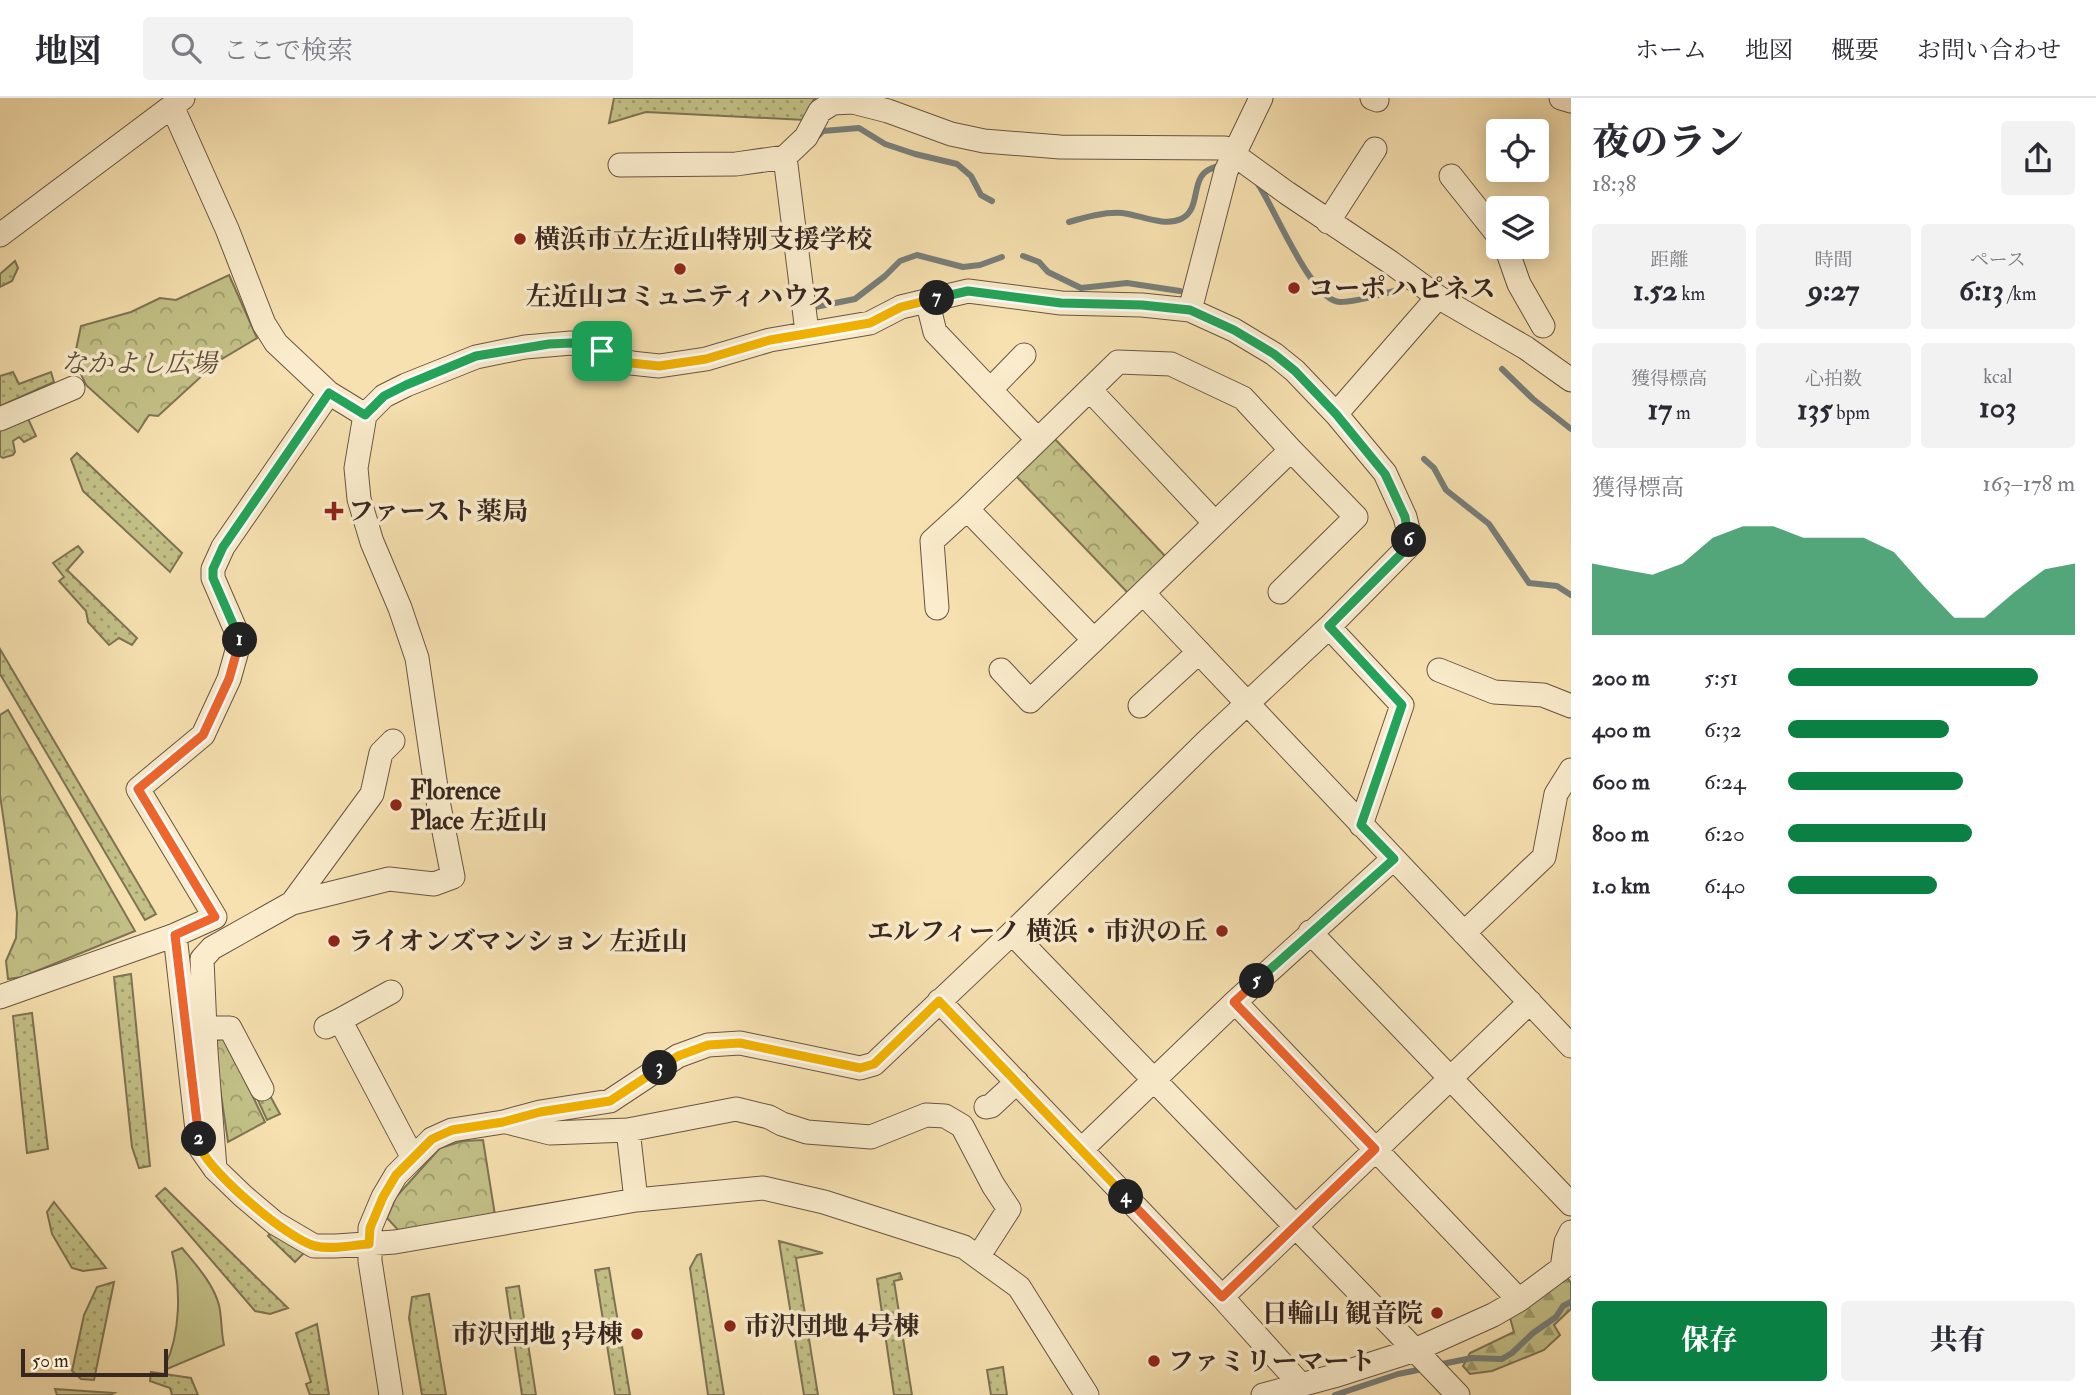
<!DOCTYPE html>
<html lang="ja">
<meta charset="utf-8">
<style>
body{margin:0;font-family:"IM FELL Double Pica","Noto Serif JP",serif;background:#f2f2f3;color:#2b2b33;height:100vh;display:flex;flex-direction:column;font-size:26px;white-space:nowrap}
*{box-sizing:border-box;margin:0}
p{font-size:23px;color:#7c7c81}
.icon{flex:none;width:38px;height:38px;fill:none;stroke:currentColor;stroke-width:2;stroke-linecap:round;stroke-linejoin:round}
.map{position:relative;flex:1;overflow:hidden}
.details{display:flex;flex-direction:column;background:#fff;width:525px}
.details>*{flex:none}
.buttons{position:absolute;left:1486px;top:21px;display:grid;gap:14px}
.buttons a{display:grid;place-items:center;width:63px;height:63px;border-radius:7px;background:#fff;box-shadow:0 4px 18px #0003;font-size:35px}
.scale{position:absolute;left:21px;bottom:18px;width:147px;box-sizing:border-box;padding-left:7px;border:4px solid #382620;border-top:0;font-size:19px;line-height:24px;white-space:nowrap;color:#382620;-webkit-text-stroke:5px #faeccc;paint-order:stroke}
.pin{position:absolute;display:grid;place-items:center;width:60px;height:60px;color:#fff;margin:-30px;border-radius:14px;box-shadow:0 4px 10px #0006}
.km{position:absolute;width:35px;height:35px;margin:-18px;border-radius:50%;background:#222;color:#fff;font-size:19px;line-height:35px;text-align:center}
.round{display:grid;place-items:center;flex:none;width:74px;height:74px;border-radius:7px;background:#f2f2f3}
.head{display:flex;align-items:center;justify-content:space-between;height:119px;padding:0 21px}
h1{font-size:38px;font-weight:800;line-height:52px}
.metrics{display:grid;grid-template-columns:repeat(3,1fr);gap:10px;height:119px;padding:7px 21px}
.metrics div{display:grid;align-content:center;border-radius:7px;background:#f2f2f3;text-align:center}
.metrics b{font-size:30px;font-weight:800}
.metrics small{font-size:19px;font-weight:400}
.metrics p{font-size:19px}
.chart{height:196px;padding:14px 21px}
.chart p{display:flex;justify-content:space-between}
.chart svg{width:100%;height:126px;margin-top:7px;fill:#0b8043;opacity:.7}
.cta{display:flex;gap:14px;margin-top:auto;padding:14px 21px}
.cta a{flex:1;height:80px;border-radius:7px;background:#0b8043;color:#fff;font-size:28px;font-weight:800;line-height:80px;text-align:center}
.cta a+a{background:#f2f2f3;color:#2b2b33}
ul{padding:0 21px;list-style:none;font-size:23px}
li{display:grid;grid-template-columns:112px 84px 1fr;align-items:center;height:52px}
li i{height:18px;border-radius:9px;background:#0b8043}
header{display:flex;align-items:center;gap:42px;box-sizing:border-box;height:98px;padding:0 35px;background:#fff;border-bottom:2px solid #e1e1e2}
header strong{font-size:33px}
nav{display:flex;gap:38px;margin-inline-start:auto;font-size:24px}
.search{width:490px;height:63px;background:#f2f2f3;display:flex;align-items:center;gap:18px;box-sizing:border-box;padding:0 24px;border-radius:7px;color:#7c7c81;font-size:26px}
main{display:flex;flex:1;min-height:0}
.map>svg:first-child{display:block}
.grass{fill:url(#grass-dots);stroke:#7e7454;stroke-width:2}
.forest{fill:url(#forest-firs);stroke:#7e7454;stroke-width:2}
.park{fill:url(#park-crowns);stroke:#7e7454;stroke-width:2}
.pitch{fill:#c3c187;stroke:#7e7454;stroke-width:2}
.lines{fill:none;stroke-linecap:round;stroke-linejoin:round}
.stream{stroke:#787f7b;stroke-width:6}
.minor-casing{stroke:#685544;stroke-width:25}
.minor{stroke:#faeccc;stroke-width:23}
.split-1-casing{stroke:#fff;stroke-width:14}
.split-2-casing{stroke:#fff;stroke-width:14}
.split-3-casing{stroke:#fff;stroke-width:14}
.split-4-casing{stroke:#fff;stroke-width:14}
.split-5-casing{stroke:#fff;stroke-width:14}
.split-6-casing{stroke:#fff;stroke-width:14}
.split-7-casing{stroke:#fff;stroke-width:14}
.split-8-casing{stroke:#fff;stroke-width:14}
.split-1{stroke:#22a559;stroke-width:9}
.split-2{stroke:#f0652b;stroke-width:9}
.split-3{stroke:#f5b400;stroke-width:9}
.split-4{stroke:#f5b400;stroke-width:9}
.split-5{stroke:#f0652b;stroke-width:9}
.split-6{stroke:#22a559;stroke-width:9}
.split-7{stroke:#22a559;stroke-width:9}
.split-8{stroke:#f5b400;stroke-width:9}
.poi-dot{fill:#8f2418;stroke:#faeccc;stroke-width:2.5}
.labels{text-anchor:middle;stroke-width:7;stroke-linejoin:round;paint-order:stroke}
.poi-label{font-size:26px;font-weight:bold;fill:#382620;stroke:#faeccc;text-anchor:start}
.park-label{font-size:26px;font-style:italic;fill:#5b4d3a;stroke:#faeccc}
</style>
<header>
<strong>地図</strong>
<div class="search"><svg class="icon" aria-label="search" viewBox="0 0 24 24"><circle cx="10" cy="10" r="6"/><path d="M15 15l6 6"/></svg>ここで検索</div>
<nav><a>ホーム</a><a>地図</a><a>概要</a><a>お問い合わせ</a></nav>
</header>
<main>
<div class="map">
<svg width="1571" height="1297" viewBox="0 0 1571 1297">
<defs>
<pattern id="grass-dots" width="8" height="8" patternUnits="userSpaceOnUse" patternTransform="scale(1.75)"><rect width="8" height="8" fill="#c3c187"/><path d="M2 2h.1M6 6h.1" fill="none" stroke="#9f9d6e" stroke-width="1.8" stroke-linecap="round"/></pattern>
<pattern id="forest-firs" width="22" height="20" patternUnits="userSpaceOnUse" patternTransform="scale(1.75)"><rect width="22" height="20" fill="#c3c187"/><path d="M5 1l3.5 6h-7zM16 11l3.5 6h-7z" fill="#9f9d6e"/></pattern>
<pattern id="park-crowns" width="20" height="18" patternUnits="userSpaceOnUse" patternTransform="scale(1.75)"><rect width="20" height="18" fill="#c3c187"/><path d="M2 6a3 3 0 1 1 6 0M12 15a3 3 0 1 1 6 0" fill="none" stroke="#9f9d6e"/></pattern>
</defs>
<rect width="100%" height="100%" fill="#f7e1b0"/>
<filter id="stains"><feTurbulence type="fractalNoise" baseFrequency=".00286" numOctaves="4"/><feColorMatrix values="0 0 0 0 .2 0 0 0 0 .09 0 0 0 0 .02 0 0 0 .5 -.17"/></filter>
<radialGradient id="worn" r=".72"><stop offset=".6" stop-color="#630" stop-opacity="0"/><stop offset="1" stop-color="#630" stop-opacity=".3"/></radialGradient>
<path class="grass" d="M 614,0 L 816,0 L 814,1 L 805,22 L 646,14 L 609,25 Z
M 15,163 L 18,170 L 12,183 L 0,189 L 0,176 Z
M 13,274 L 19,286 L 51,274 L 54,284 L 0,308 L 0,278 Z
M 77,355 L 182,455 L 170,474 L 83,393 L 71,361 Z
M 78,448 L 83,454 L 67,472 L 137,540 L 132,547 L 119,540 L 109,547 L 88,524 L 86,513 L 59,483 L 64,479 L 53,465 Z
M 0,551 L 156,816 L 145,822 L 0,576 Z
M 131,876 L 150,1068 L 139,1070 L 132,1049 L 114,879 Z
M 32,915 L 48,1051 L 27,1055 L 13,918 Z
M 235,933 L 280,1016 L 267,1022 L 228,937 Z
M 165,1090 L 288,1210 L 270,1216 L 255,1213 L 156,1098 Z
M 54,1104 L 106,1170 L 83,1173 L 72,1170 L 52,1136 L 47,1114 Z
M 273,1132 L 305,1154 L 295,1164 L 268,1138 Z
M 779,1143 L 823,1155 L 796,1160 L 818,1297 L 804,1297 Z
M 701,1156 L 724,1297 L 708,1297 L 690,1170 L 697,1157 Z
M 609,1170 L 630,1297 L 615,1297 L 595,1172 Z
M 900,1175 L 902,1181 L 894,1183 L 912,1297 L 894,1297 L 877,1181 Z
M 114,1184 L 94,1282 L 81,1281 L 72,1273 L 84,1217 L 97,1189 Z
M 519,1188 L 536,1297 L 522,1297 L 506,1190 Z
M 429,1196 L 446,1297 L 422,1297 L 409,1220 L 412,1199 Z
M 317,1226 L 329,1297 L 310,1297 L 306,1286 L 311,1284 L 296,1235 Z
M 1003,1269 L 1007,1297 L 991,1297 L 987,1272 Z
M 151,1274 L 191,1280 L 198,1297 L 172,1297 L 170,1290 L 150,1283 Z
M 55,1291 L 114,1295 L 110,1297 L 57,1297 Z"/>
<path class="forest" d="M 1566,1178 L 1571,1185 L 1571,1211 L 1554,1227 L 1560,1237 L 1544,1252 L 1492,1273 L 1470,1276 L 1463,1268 L 1470,1255 L 1514,1234 L 1510,1220 Z"/>
<path class="park" d="M 229,177 L 257,240 L 217,264 L 158,318 L 149,317 L 138,334 L 86,287 L 74,261 L 81,228 L 131,214 L 160,200 L 176,202 Z
M 25,314 L 36,338 L 24,344 L 19,339 L 13,343 L 15,354 L 13,357 L 3,360 L 0,358 L 0,325 Z
M 1054,340 L 1166,459 L 1128,495 L 1015,377 Z
M 8,612 L 135,833 L 22,879 L 8,881 L 6,863 L 16,840 L 17,815 L 0,697 L 0,617 Z
M 225,940 L 265,1024 L 228,1044 L 213,943 Z
M 483,1042 L 495,1117 L 399,1133 L 387,1120 L 396,1099 L 440,1050 L 463,1043 Z"/>
<path class="pitch" d="M 182,1150 C 196,1167 213,1185 219,1207 C 222,1220 221,1234 224,1247 L 167,1271 L 165,1268 C 181,1235 181,1189 172,1154 Z"/>
<g class="lines">
<path class="stream" d="M 817,39 L 823,33 L 859,30 L 885,46 L 915,56 L 957,66 L 971,78 L 981,97 L 992,103
M 1258,86 C 1274,109 1312,204 1340,204 C 1359,204 1380,196 1399,192
M 1069,124 C 1086,119 1104,114 1122,115 C 1140,117 1164,129 1181,121 C 1198,113 1193,92 1201,79 C 1205,72 1212,70 1219,68
M 1023,158 L 1039,164 L 1048,174 L 1081,190 L 1127,185 L 1180,193
M 815,209 L 855,201 L 885,178 L 900,163 L 917,157 L 963,169 L 980,167 L 1002,159
M 1502,271 L 1533,301 L 1571,331
M 1424,361 L 1434,370 L 1446,392 L 1489,426 L 1529,485 L 1557,488 L 1571,497
M 1437,1267 L 1472,1260 L 1502,1261 L 1512,1255 L 1533,1235 L 1556,1219 L 1563,1208 L 1571,1204
M 1335,1297 L 1398,1276 L 1423,1271"/>
<defs>
<path id="minor" d="M 1372,0 L 1377,2
M 1561,0 L 1571,3
M 785,59 L 807,234
M 620,67 L 736,66 L 785,59 L 806,39 L 820,13 L 833,5 L 853,4 L 888,13 L 951,36 L 984,43 L 1060,49 L 1225,50 L 1287,95 L 1390,164 L 1438,199 L 1526,250 L 1571,282
M 1451,78 L 1498,137
M 1328,124 L 1375,51
M 0,137 L 183,0
M 1506,149 L 1519,186 L 1543,228
M 927,202 L 935,234 L 1038,342
M 1190,212 L 1226,73 L 1261,0
M 990,292 L 1024,257
M 1090,292 L 1215,425
M 329,295 L 365,317
M 1336,316 L 1438,199
M 0,321 L 73,290
M 1280,494 L 1356,419 L 1291,352
M 1143,495 L 1094,542 L 967,411 L 1118,264 L 1171,266 L 1243,300 L 1291,352 L 1143,495 L 1571,948
M 937,510 L 932,443 L 967,411
M 1329,529 L 1402,607 L 1361,727
M 1001,572 L 1030,603 L 1094,542
M 1439,572 L 1494,594 L 1543,597 L 1571,608
M 1140,608 L 1199,554
M 292,805 L 372,696 L 381,655 L 393,643
M 1310,834 L 1571,1106
M 1012,835 L 1415,1252 L 1493,1217 L 1519,1202 L 1562,1170 L 1566,1144 L 1571,1134
M 1464,835 L 1544,759 L 1556,696 L 1571,672
M 175,837 L 197,1032 L 201,1051 L 215,1071 L 243,1098 L 275,1125 L 314,1148 L 336,1148 L 395,1144 L 636,1102 L 763,1090 L 824,1104 L 964,1149 L 1019,1189 L 1087,1297
M 0,899 L 175,837 L 215,819 L 138,691 L 203,637 L 229,581 L 240,542 L 213,480 L 213,471 L 223,449 L 329,295 L 276,245 L 264,226 L 227,131 L 172,8
M 939,903 L 1222,1199 L 1301,1287
M 1235,904 L 1519,1202
M 340,922 L 391,894
M 326,929 L 340,922 L 413,1060
M 205,930 L 230,930 L 262,991
M 986,1009 L 991,1008 L 1017,984
M 507,1024 L 550,1035 L 628,1032 L 736,1011 L 769,1019 L 782,1026 L 807,1034 L 871,1039 L 926,1017 L 945,1018 L 962,1028 L 993,1087 L 1009,1111 L 978,1159
M 628,1032 L 636,1102
M 1081,1052 L 1235,904 L 1393,761
M 215,1071 L 206,954 L 202,861 L 212,850 L 292,805 L 389,781 L 434,786 L 453,779 L 438,703 L 417,560 L 400,510 L 372,444 L 359,401 L 356,370 L 365,317 L 384,298 L 406,287 L 476,259 L 525,249 L 571,245 L 602,253 L 631,265 L 659,268 L 706,261 L 770,242 L 870,225 L 901,209 L 968,193 L 1061,205 L 1142,207 L 1190,212 L 1234,232 L 1274,256 L 1295,273 L 1336,316 L 1385,375 L 1405,419 L 1409,435 L 1408,449 L 1329,529 L 1205,645 L 1012,835 L 874,966 L 860,970 L 740,945 L 708,947 L 678,958 L 610,1003 L 540,1014 L 503,1024 L 452,1032 L 432,1041 L 396,1077 L 383,1099 L 370,1130 L 370,1163 L 391,1297
M 1222,1199 L 1530,904
M 1263,1297 L 1334,1278 L 1415,1252 L 1458,1297"/>
</defs>
<use href="#minor" class="minor-casing"/>
<use href="#minor" class="minor"/>
</g>
<g class="lines">
<defs>
<path id="split-1" d="M 240,542 L 213,480 L 213,471 L 223,449 L 329,295 L 365,317 L 384,298 L 406,287 L 476,258 L 549,246 L 571,245 L 602,253"/>
<path id="split-2" d="M 199,1041 L 175,837 L 215,819 L 138,691 L 203,637 L 229,581 L 240,542"/>
<path id="split-3" d="M 199,1041 C 200,1044 200,1048 201,1051 C 212,1076 289,1142 315,1148 C 332,1152 352,1147 369,1146 L 370,1130 L 383,1099 L 396,1077 L 432,1041 L 452,1032 L 503,1024 L 540,1014 L 610,1003 L 660,970"/>
<path id="split-4" d="M 660,970 L 678,958 L 708,947 L 740,945 L 860,970 L 874,966 L 939,903 L 1126,1099"/>
<path id="split-5" d="M 1126,1099 L 1222,1199 L 1375,1051 L 1234,904 L 1257,883"/>
<path id="split-6" d="M 1257,883 L 1394,761 L 1361,727 L 1402,607 L 1329,528 L 1408,449 L 1409,442"/>
<path id="split-7" d="M 937,200 L 968,193 L 1061,205 L 1142,207 L 1190,212 L 1234,232 L 1274,256 L 1295,273 L 1336,316 L 1385,376 L 1405,419 L 1409,442"/>
<path id="split-8" d="M 602,253 L 631,265 L 659,268 L 706,261 L 770,242 L 870,225 L 901,209 L 937,200"/>
</defs>
<use href="#split-1" class="split-1-casing"/>
<use href="#split-2" class="split-2-casing"/>
<use href="#split-3" class="split-3-casing"/>
<use href="#split-4" class="split-4-casing"/>
<use href="#split-5" class="split-5-casing"/>
<use href="#split-6" class="split-6-casing"/>
<use href="#split-7" class="split-7-casing"/>
<use href="#split-8" class="split-8-casing"/>
<use href="#split-1" class="split-1"/>
<use href="#split-2" class="split-2"/>
<use href="#split-3" class="split-3"/>
<use href="#split-4" class="split-4"/>
<use href="#split-5" class="split-5"/>
<use href="#split-6" class="split-6"/>
<use href="#split-7" class="split-7"/>
<use href="#split-8" class="split-8"/>
</g>
<g class="poi-dot">
<circle cx="520" cy="141" r="7"/>
<circle cx="680" cy="171" r="7"/>
<circle cx="1294" cy="190" r="7"/>
<path d="M330.5 402.5h7v7h7v7h-7v7h-7v-7h-7v-7h7z"/>
<circle cx="396" cy="707" r="7"/>
<circle cx="1222" cy="833" r="7"/>
<circle cx="334" cy="843" r="7"/>
<circle cx="1437" cy="1215" r="7"/>
<circle cx="730" cy="1228" r="7"/>
<circle cx="637" cy="1236" r="7"/>
<circle cx="1154" cy="1263" r="7"/>
</g>
<g class="labels">
<g class="poi-label">
<text x="534" y="150">横浜市立左近山特別支援学校</text>
<text x="1308" y="199">コーポ ハピネス</text>
<text x="680" y="207" text-anchor="middle">左近山コミュニティハウス</text>
<text x="348" y="422">ファースト薬局</text>
<text x="410" y="701">Florence<tspan x="410" dy="30">Place 左近山</tspan></text>
<text x="1208" y="842" text-anchor="end">エルフィーノ 横浜・市沢の丘</text>
<text x="348" y="852">ライオンズマンション 左近山</text>
<text x="1423" y="1224" text-anchor="end">日輪山 観音院</text>
<text x="744" y="1237">市沢団地 4号棟</text>
<text x="623" y="1245" text-anchor="end">市沢団地 3号棟</text>
<text x="1168" y="1272">ファミリーマート</text>
</g>
<g class="park-label">
<text x="139" y="274">なかよし広場</text>
</g>
</g>
<rect width="100%" height="100%" filter="url(#stains)"/>
<rect width="100%" height="100%" fill="url(#worn)"/>
</svg>
<div class="buttons">
<a><svg class="icon" aria-label="locate" viewBox="0 0 24 24"><circle cx="12" cy="12" r="6"/><path d="M12 2v4M12 18v4M2 12h4M18 12h4"/></svg></a>
<a><svg class="icon" aria-label="layers" viewBox="0 0 24 24"><path d="M12 4l9 5-9 5-9-5zM3 14l9 5 9-5"/></svg></a>
</div>
<div class="scale">50 m</div>
<div class="pin" style="left:602px;top:253px;background:#1e9e55"><svg class="icon" aria-label="arrive" viewBox="0 0 24 24"><path d="M6 21V4h12l-3 4 3 4H6"/></svg></div>
<b class="km" style="left:240px;top:542px">1</b>
<b class="km" style="left:199px;top:1041px">2</b>
<b class="km" style="left:660px;top:970px">3</b>
<b class="km" style="left:1126px;top:1099px">4</b>
<b class="km" style="left:1257px;top:883px">5</b>
<b class="km" style="left:1409px;top:442px">6</b>
<b class="km" style="left:937px;top:200px">7</b>
</div>
<section class="details">
<div class="head"><div><h1>夜のラン</h1><p>18:38</p></div><a class="round"><svg class="icon" aria-label="share" viewBox="0 0 24 24"><path d="M12 15V3M7 8l5-5 5 5M5 13v7h14v-7"/></svg></a></div>
<div class="metrics">
<div><p>距離</p><b>1.52<small> km</small></b></div>
<div><p>時間</p><b>9:27</b></div>
<div><p>ペース</p><b>6:13<small> /km</small></b></div>
</div>
<div class="metrics">
<div><p>獲得標高</p><b>17<small> m</small></b></div>
<div><p>心拍数</p><b>135<small> bpm</small></b></div>
<div><p>kcal</p><b>103</b></div>
</div>
<div class="chart"><p><span>獲得標高</span>163–178 m</p>
<svg viewBox="0 0 160 44" preserveAspectRatio="none"><path d="M0 44V19L10 21L20 23L30 19L40 10L50 6L60 6L70 10L80 10L90 10L100 15L110 27L120 38L130 38L140 29L150 21L160 19V44z"/></svg>
</div>
<ul>
<li><b>200 m</b>5:51<i style="width:87%"></i></li>
<li><b>400 m</b>6:32<i style="width:56%"></i></li>
<li><b>600 m</b>6:24<i style="width:61%"></i></li>
<li><b>800 m</b>6:20<i style="width:64%"></i></li>
<li><b>1.0 km</b>6:40<i style="width:52%"></i></li>
</ul>
<div class="cta"><a>保存</a><a>共有</a></div>
</section>
</main>
